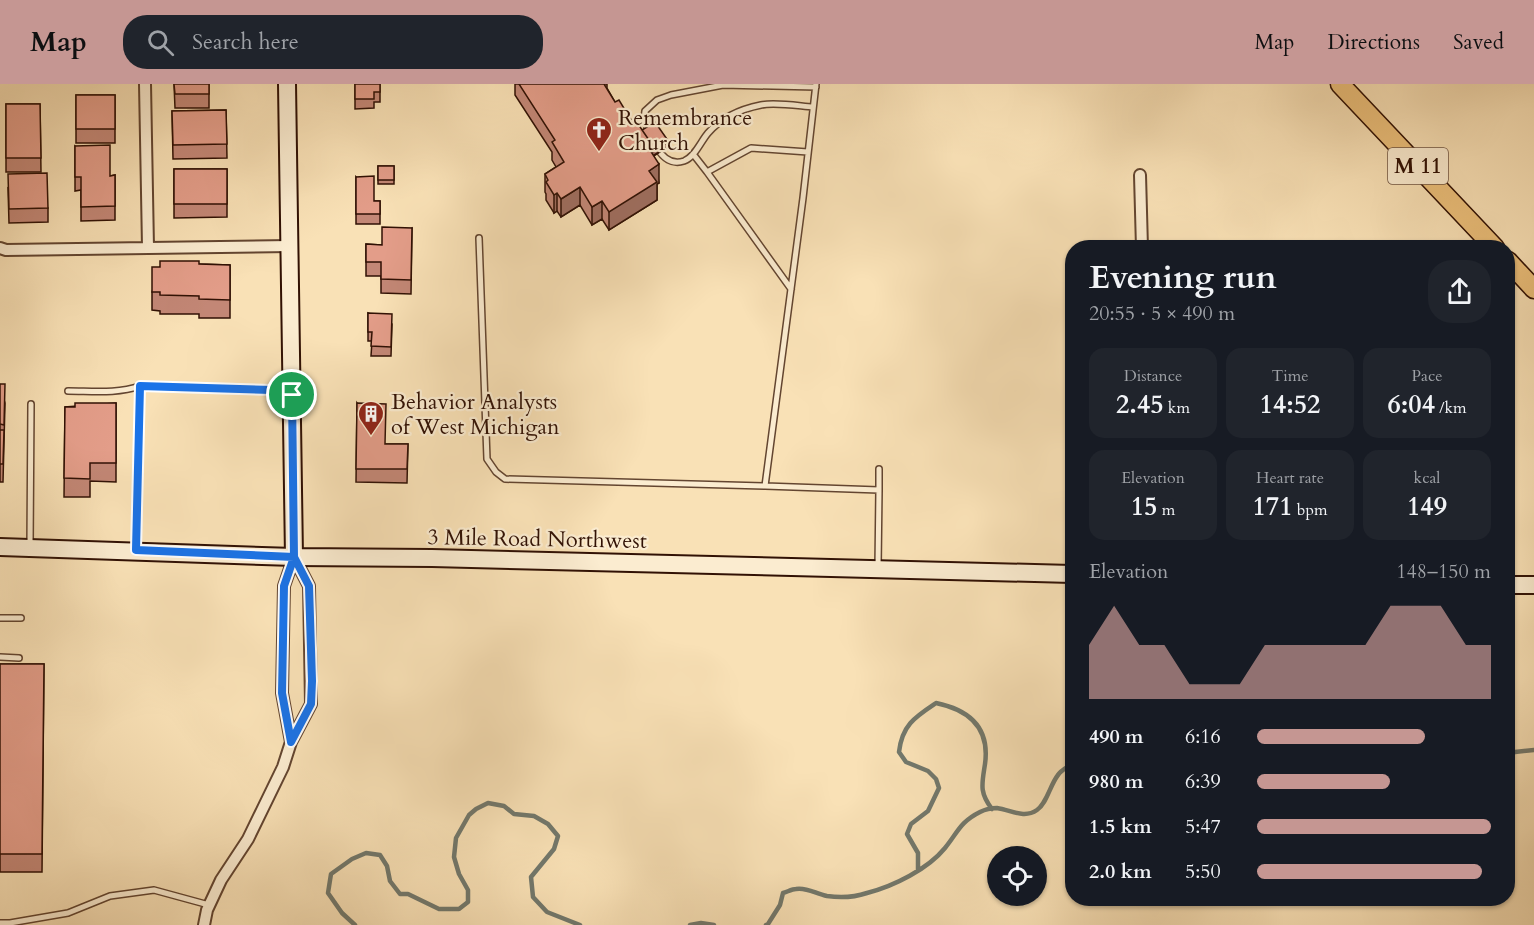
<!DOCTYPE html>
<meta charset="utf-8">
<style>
body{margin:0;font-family:Cardo,serif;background:#20242c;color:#f1f3f6;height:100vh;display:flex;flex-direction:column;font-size:22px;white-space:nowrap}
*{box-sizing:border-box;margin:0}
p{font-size:20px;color:#9ea1a6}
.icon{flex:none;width:33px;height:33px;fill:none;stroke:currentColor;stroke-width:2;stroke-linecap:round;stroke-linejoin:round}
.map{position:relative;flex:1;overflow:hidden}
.sheet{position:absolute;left:1065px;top:156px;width:450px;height:666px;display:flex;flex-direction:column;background:#171b24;border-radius:24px;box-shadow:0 2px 4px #0004}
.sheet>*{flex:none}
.tools{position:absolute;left:987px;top:762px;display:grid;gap:12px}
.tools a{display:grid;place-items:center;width:60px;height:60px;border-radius:50%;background:#171b24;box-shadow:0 2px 4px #0004;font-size:30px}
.pin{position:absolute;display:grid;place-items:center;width:51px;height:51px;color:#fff;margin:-26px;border:3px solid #fff;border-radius:50%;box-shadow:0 2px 6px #0007}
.round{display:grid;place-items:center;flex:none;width:63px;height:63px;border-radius:24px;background:#20242c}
.overview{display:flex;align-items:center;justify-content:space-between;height:102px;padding:0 24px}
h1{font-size:33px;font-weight:700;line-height:45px}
.metrics{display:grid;grid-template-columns:repeat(3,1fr);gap:9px;height:102px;padding:6px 24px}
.metrics div{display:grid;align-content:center;border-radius:15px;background:#20242c;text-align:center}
.metrics b{font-size:26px;font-weight:700}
.metrics small{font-size:16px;font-weight:400}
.metrics p{font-size:16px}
.chart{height:168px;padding:12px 24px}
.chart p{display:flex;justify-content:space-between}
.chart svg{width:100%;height:108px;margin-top:6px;fill:#c59692;opacity:.7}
ul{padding:0 24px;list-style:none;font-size:20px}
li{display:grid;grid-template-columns:96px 72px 1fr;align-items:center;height:45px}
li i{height:15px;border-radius:8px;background:#c59692}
header{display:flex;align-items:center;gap:36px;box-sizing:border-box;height:84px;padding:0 30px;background:#c59692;color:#111}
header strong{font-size:28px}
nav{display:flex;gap:33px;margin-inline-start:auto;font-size:21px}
.search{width:420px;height:54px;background:#20242c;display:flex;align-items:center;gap:15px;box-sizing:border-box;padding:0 21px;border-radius:24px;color:#9ea1a6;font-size:22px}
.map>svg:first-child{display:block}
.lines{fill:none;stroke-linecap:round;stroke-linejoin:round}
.stream{stroke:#72786c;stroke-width:4.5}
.lane-casing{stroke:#634530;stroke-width:8}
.street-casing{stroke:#634530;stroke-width:14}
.secondary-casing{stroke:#311104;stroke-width:20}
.primary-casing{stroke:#311104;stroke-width:21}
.lane{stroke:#fbecd0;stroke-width:5}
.street{stroke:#fbecd0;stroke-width:10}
.secondary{stroke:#fbecd0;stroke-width:16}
.primary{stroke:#ecc07b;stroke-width:18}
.wall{fill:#c38776;stroke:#311104;stroke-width:1.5}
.shaded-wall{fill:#9f6e60;stroke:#311104;stroke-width:1.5}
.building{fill:#e39d89;stroke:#311104;stroke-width:1.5}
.route-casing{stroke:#fff;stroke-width:12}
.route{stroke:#1a73e8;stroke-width:8}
.labels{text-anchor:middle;stroke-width:4.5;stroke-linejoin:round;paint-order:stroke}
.shield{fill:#fbecd0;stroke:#6e5341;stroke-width:1.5}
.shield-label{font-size:21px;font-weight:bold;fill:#311104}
.poi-label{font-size:22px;fill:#311104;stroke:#fbecd0;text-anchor:start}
.street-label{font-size:22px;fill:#311104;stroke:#fbecd0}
</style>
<header>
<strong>Map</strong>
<div class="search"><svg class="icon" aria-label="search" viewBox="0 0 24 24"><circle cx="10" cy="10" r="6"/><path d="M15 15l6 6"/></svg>Search here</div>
<nav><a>Map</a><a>Directions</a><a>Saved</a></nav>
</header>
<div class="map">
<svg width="1534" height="841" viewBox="0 0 1534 841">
<rect width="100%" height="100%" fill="#f9e1b6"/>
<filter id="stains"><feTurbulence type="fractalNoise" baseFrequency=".00333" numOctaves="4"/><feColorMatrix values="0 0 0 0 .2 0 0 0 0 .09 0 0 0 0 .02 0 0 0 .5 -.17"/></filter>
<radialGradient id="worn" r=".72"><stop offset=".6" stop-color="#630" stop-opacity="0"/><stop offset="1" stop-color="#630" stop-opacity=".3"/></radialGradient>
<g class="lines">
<path class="stream" d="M 1508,670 L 1515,668 L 1534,666
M 918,786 L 918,769 L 907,750 L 911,740 L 928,727 L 939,704 L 936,695 L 928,687 L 906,678 L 899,668 C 902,641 915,633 936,619 C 970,626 990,644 985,680 C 982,700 979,708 992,725
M 355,841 L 342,829 L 328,809 L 331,790 L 352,775 L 366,769 L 380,771 L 387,782 L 390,797 L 400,810 L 408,810 L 439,825 L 459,825 L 468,818 L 468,806 L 459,790 L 454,773 L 456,754 L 469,731 L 476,725 L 488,719 L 504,722 L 514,730 L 534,732 L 548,740 L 558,752 L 554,765 L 531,793 L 533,813 L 547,828 L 580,841
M 690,841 L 701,839 L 714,841
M 766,841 L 768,840 L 780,821 L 783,809 C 787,808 792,805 796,805 C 807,803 816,810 827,812 C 840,814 855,813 867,809 C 894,802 928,785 945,764 C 958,748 960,738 980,728 C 984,726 992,724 997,724 C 1011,726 1024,735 1037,726 C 1047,719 1050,701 1058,691 C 1061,686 1068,683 1072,680"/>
<defs>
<path id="lane" d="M 649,48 L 644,35 L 645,27 L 657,16 L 671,11 L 723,1 L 816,3
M 657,64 C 663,74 672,81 684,77 C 695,73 701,57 708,49 C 722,33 741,25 761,21 C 775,18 799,22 813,23
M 693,70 L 707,88
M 479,154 L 487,375 L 496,388 L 505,395 L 765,402 L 879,406 L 878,483
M 791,205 L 707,88 L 751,64 L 808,68
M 68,307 C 92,307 117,310 140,302
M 765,402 L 803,114 L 816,0
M 879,406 L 879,385
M 30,462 L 31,320
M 136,466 L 140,302 L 272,306 L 290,311
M 0,534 L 21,534
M 0,573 L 19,574
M 0,839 L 10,839 L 68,829 L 110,812 L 154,806 L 209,821"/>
<path id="street" d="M 145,0 L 148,163
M 1140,91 L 1142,164
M 0,164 L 6,166 L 290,162
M 291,658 L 282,609 L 284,502 L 294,473
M 204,841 L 207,826 L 221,796 L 248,755 L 283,683 L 291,658 L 311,620 L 309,502 L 294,473"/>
<path id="secondary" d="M 287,0 L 294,473
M 0,463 L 294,473 L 432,474 L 1072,490
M 1508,501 L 1534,501"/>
<path id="primary" d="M 1340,0 L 1495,164
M 1508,177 L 1534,205"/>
</defs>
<use href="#lane" class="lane-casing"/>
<use href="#street" class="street-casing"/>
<use href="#secondary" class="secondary-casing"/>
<use href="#primary" class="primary-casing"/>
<use href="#lane" class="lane"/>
<use href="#street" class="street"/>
<use href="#secondary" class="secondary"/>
<use href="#primary" class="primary"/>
</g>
<path class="wall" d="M 174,0 L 209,0 L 209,24 L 175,24 Z
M 355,0 L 380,0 L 380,18 L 374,18 L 374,24 L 355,25 Z
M 515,0 L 607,0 L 607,4 L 615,18 L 631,36 L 642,46 L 669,62 L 654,72 L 659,99 L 657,100 L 657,116 L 609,146 L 602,135 L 592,141 L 580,121 L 561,133 L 557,127 L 554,129 L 546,116 L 546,110 L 545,108 L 545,90 L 556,83 L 552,76 L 552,68 L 515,11 Z
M 76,11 L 115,11 L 115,59 L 76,59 Z
M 6,20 L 40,20 L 41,88 L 6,88 Z
M 226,26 L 227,74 L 173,75 L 172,27 Z
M 75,62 L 110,92 L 115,91 L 115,136 L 81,137 L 81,106 L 75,107 Z
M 378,82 L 394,82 L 394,100 L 378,100 Z
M 174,85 L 227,85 L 227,133 L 174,134 Z
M 356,93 L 374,117 L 380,117 L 380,140 L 356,140 Z
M 8,104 L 48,124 L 48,138 L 9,139 Z
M 412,144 L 411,210 L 381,209 L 381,192 L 366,192 L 366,160 L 382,161 Z
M 199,180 L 230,181 L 230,234 L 199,234 L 199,230 L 160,230 L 160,227 L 152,226 L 152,208 L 160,183 Z
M 368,229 L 392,240 L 391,272 L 371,272 L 372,257 L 368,257 Z
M 0,300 L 5,319 L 3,398 L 0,398 Z
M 116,319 L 116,398 L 90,397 L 90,413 L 64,413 L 65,323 Z
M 357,319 L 385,360 L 408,360 L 407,399 L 356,398 Z
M 0,580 L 44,580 L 42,788 L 0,788 Z"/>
<path class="shaded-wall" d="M 669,58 L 669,62 L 651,73 L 648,63 L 651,59 Z
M 659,80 L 659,99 L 657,100 L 657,116 L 609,146 L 609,128 L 649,87 Z
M 580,103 L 580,121 L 561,133 L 561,115 Z
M 557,109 L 557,127 L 554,129 L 554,111 Z
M 602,117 L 602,135 L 592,141 L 592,123 Z"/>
<path class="building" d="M 174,0 L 209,0 L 209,10 L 175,10 Z
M 355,0 L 380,0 L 380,8 L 374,8 L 374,15 L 355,15 Z
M 519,0 L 604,0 L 615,18 L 619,16 L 631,36 L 634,34 L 651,59 L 648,63 L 659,80 L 649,87 L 657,98 L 609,128 L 602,117 L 592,123 L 580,103 L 561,115 L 557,109 L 554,111 L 546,98 L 548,96 L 545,90 L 564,78 L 552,58 L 555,56 Z
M 76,11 L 115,11 L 115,45 L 76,45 Z
M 6,20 L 40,20 L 41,74 L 6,74 Z
M 226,26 L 227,60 L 173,61 L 172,27 Z
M 655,38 L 669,58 L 652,68 L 651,67 L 651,59 L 642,46 Z
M 110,61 L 110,92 L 115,91 L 115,122 L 81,123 L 81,93 L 75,93 L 75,62 Z
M 378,82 L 394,82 L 394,96 L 378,96 Z
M 174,85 L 227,85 L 227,120 L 174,120 Z
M 47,89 L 48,124 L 9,125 L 8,90 Z
M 374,92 L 374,117 L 380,117 L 380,130 L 356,130 L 356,93 Z
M 382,143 L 412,144 L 411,196 L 381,195 L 381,178 L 366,178 L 366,160 L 382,161 Z
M 160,177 L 199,177 L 199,180 L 230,181 L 230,216 L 199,215 L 199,212 L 160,211 L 160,208 L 152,208 L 152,183 L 160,183 Z
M 368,229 L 392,230 L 391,263 L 371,262 L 372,248 L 368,248 Z
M 0,300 L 5,300 L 4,341 L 0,340 Z
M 75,319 L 116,319 L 116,379 L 90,379 L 90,395 L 64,394 L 65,323 L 75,323 Z
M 357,319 L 386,320 L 385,360 L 408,360 L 407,385 L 356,385 Z
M 0,346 L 4,346 L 3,380 L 0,380 Z
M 0,580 L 44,580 L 42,770 L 0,770 Z"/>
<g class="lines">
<defs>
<path id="route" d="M 292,311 L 272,306 L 140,302 L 136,466 L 294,473 L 284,502 L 282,609 L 291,658 L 311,620 L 312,597 L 309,502 L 294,473 L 292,311"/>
</defs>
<use href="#route" class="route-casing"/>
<use href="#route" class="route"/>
</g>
<defs>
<symbol id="church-pin" viewBox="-11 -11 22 30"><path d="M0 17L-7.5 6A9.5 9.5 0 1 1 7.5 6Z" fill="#8f2418" stroke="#fbecd0"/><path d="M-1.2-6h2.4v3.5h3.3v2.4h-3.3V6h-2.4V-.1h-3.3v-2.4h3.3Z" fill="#fff"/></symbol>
<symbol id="building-pin" viewBox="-11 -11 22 30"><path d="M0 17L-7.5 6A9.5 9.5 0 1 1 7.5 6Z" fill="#8f2418" stroke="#fbecd0"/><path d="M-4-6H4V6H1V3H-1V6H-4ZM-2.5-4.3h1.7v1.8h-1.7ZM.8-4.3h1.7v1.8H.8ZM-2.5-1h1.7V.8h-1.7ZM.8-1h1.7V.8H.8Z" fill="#fff"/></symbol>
</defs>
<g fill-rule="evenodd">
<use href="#church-pin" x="584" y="31" width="30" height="40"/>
<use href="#building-pin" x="356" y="315" width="30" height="40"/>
</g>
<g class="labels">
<rect class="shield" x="1388" y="64" width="60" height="36" rx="4.5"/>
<g class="shield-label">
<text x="1418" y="89">M 11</text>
</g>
<g class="poi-label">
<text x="618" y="41">Remembrance<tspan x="618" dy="25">Church</tspan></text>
<text x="391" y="325">Behavior Analysts<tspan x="391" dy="25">of West Michigan</tspan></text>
</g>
<g class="street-label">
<text transform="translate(537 454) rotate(1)" y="8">3 Mile Road Northwest</text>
</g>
</g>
<rect width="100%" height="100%" filter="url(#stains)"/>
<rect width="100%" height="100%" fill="url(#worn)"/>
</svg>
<div class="tools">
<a><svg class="icon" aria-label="locate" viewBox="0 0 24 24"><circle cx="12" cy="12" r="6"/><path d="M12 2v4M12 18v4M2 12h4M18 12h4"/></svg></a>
</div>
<div class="pin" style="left:292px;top:311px;background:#1e9e55"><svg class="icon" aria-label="arrive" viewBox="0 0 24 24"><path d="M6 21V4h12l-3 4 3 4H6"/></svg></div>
<section class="sheet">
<div class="overview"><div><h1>Evening run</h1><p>20:55 · 5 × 490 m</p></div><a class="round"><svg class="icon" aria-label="share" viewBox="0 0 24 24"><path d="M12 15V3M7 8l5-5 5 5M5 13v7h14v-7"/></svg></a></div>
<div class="metrics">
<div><p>Distance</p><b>2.45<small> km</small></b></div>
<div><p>Time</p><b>14:52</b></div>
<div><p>Pace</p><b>6:04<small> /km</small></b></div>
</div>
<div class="metrics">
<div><p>Elevation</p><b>15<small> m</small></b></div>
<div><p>Heart rate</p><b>171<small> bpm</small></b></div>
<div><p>kcal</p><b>149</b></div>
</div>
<div class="chart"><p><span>Elevation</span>148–150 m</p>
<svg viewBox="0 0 160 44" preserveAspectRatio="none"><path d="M0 44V22L10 6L20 22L30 22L40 38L50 38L60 38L70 22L80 22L90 22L100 22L110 22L120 6L130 6L140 6L150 22L160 22V44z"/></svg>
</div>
<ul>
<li><b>490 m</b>6:16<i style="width:72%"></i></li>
<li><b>980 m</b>6:39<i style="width:57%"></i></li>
<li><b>1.5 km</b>5:47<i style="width:100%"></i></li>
<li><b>2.0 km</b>5:50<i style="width:96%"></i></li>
</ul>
</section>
</div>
